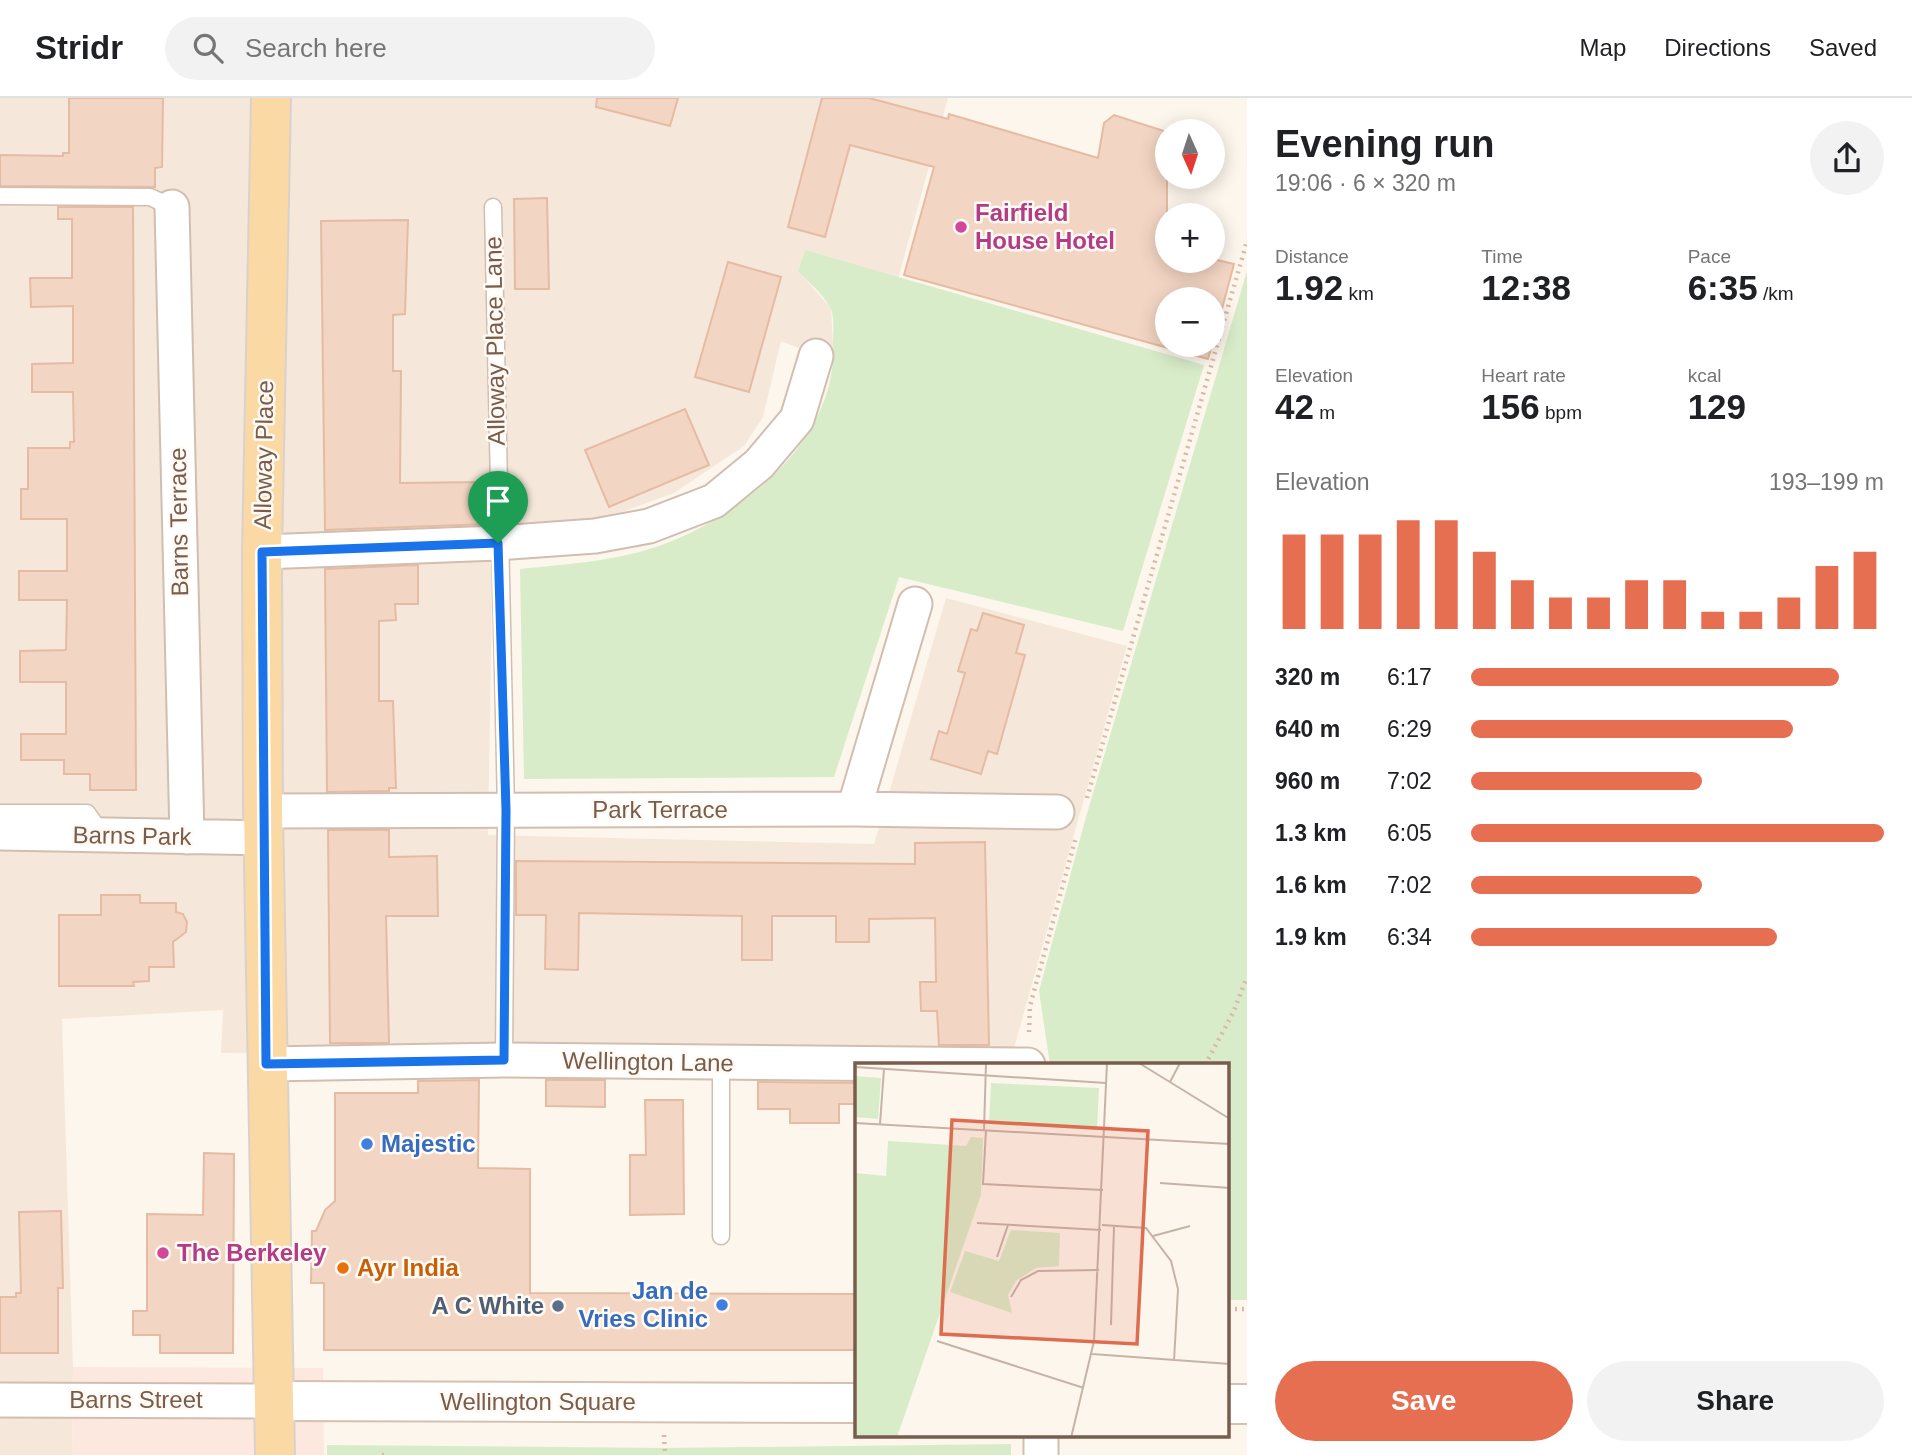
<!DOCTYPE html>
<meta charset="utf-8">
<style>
body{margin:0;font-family:Helvetica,sans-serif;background:#f2f2f2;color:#202124;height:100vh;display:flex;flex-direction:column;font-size:26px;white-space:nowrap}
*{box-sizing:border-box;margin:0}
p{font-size:23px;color:#757577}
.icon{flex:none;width:38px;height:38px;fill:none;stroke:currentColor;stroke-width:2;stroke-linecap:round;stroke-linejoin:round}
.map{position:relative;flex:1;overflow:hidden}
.panel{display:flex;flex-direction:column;background:#fff;width:665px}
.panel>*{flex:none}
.needle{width:46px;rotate:177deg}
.controls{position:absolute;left:1155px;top:21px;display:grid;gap:14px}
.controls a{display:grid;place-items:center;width:70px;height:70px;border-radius:50%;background:#fff;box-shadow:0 4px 18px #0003;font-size:35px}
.pin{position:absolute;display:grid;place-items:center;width:60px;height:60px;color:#fff;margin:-72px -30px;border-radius:50% 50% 50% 0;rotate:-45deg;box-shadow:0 0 7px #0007}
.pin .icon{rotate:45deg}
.round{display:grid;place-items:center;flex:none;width:74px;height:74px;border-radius:37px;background:#f2f2f2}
.headline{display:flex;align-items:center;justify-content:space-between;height:119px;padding:0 28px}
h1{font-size:38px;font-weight:700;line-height:52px}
.figures{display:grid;grid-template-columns:repeat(3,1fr);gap:10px;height:119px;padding:7px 28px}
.figures div{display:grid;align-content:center}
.figures b{font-size:35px;font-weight:700}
.figures small{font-size:19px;font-weight:400}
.figures p{font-size:19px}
.chart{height:196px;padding:14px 28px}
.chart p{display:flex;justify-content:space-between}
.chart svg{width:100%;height:126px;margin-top:7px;stroke:#e76f51;stroke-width:6}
.button{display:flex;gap:14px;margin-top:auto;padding:14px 28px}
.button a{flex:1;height:80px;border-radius:42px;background:#e76f51;color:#fff;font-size:28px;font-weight:700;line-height:80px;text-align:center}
.button a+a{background:#f2f2f2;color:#202124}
ul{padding:0 28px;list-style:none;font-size:23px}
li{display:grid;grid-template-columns:112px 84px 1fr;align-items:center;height:52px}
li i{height:18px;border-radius:9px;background:#e76f51}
header{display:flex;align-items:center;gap:42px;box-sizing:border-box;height:98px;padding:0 35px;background:#fff;border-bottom:2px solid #e0e0e0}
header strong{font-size:33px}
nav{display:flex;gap:38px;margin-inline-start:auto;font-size:24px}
.search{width:490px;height:63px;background:#f2f2f2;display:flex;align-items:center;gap:18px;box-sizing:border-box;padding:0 24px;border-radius:38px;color:#757577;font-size:26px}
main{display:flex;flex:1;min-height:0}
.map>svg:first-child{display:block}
.residential{fill:#f5e8da}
.commercial{fill:#fde8e0}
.green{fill:#d8ecc9}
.building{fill:#f3d5c3;stroke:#e6bba3;stroke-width:2}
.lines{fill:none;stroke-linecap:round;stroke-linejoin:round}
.lane-casing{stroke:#d1beb0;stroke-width:19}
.street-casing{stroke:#d1beb0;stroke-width:37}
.secondary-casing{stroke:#d6c0b0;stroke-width:42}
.primary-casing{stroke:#dad1cd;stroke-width:42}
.path{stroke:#d9b8a5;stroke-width:4.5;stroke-dasharray:2 5;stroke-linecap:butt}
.lane{stroke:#fff;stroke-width:16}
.street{stroke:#fff;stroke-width:33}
.secondary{stroke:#fff;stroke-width:38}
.primary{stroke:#fbd9a5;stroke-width:38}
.route-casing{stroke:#fff;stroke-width:14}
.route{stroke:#1a73e8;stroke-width:9}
.hotel-dot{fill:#d1479c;stroke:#fffaf3;stroke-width:2.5}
.shop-dot{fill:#3f7fe0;stroke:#fffaf3;stroke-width:2.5}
.food-dot{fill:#e8710a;stroke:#fffaf3;stroke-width:2.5}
.service-dot{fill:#5c6f8a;stroke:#fffaf3;stroke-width:2.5}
.labels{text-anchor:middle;stroke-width:5;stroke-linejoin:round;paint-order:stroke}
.hotel-label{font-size:24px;font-weight:bold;fill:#b23c85;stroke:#fffaf3;text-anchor:start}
.street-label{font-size:24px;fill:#7a5c4d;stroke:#fffaf3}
.shop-label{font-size:24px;font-weight:bold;fill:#366cbe;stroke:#fffaf3;text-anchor:start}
.food-label{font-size:24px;font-weight:bold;fill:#c56008;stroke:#fffaf3;text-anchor:start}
.service-label{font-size:24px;font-weight:bold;fill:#4e5e75;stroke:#fffaf3;text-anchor:end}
.inset-road{fill:none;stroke:#c5b3a7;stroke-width:2}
.view{fill:#dc6d51;fill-opacity:0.15;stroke:#dc6d51;stroke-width:3.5}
.inset-edge{fill:none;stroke:#7a5c4d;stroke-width:3.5}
</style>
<header>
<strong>Stridr</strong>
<div class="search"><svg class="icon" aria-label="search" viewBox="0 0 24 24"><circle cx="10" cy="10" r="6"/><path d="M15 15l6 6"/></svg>Search here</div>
<nav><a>Map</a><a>Directions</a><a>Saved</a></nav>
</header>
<main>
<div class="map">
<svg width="1247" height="1357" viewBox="0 0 1247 1357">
<rect width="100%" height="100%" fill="#fdf6ec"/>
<path class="residential" d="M 0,0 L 948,0 L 898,181 L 805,152 L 798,173 L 831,210 L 834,264 L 781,243 L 763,319 L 744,348 L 674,395 L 622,414 L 568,427 L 493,435 L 488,737 L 874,746 L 946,500 L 1127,548 L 1014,950 L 221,955 L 223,912 L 62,921 L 73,1269 L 72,1357 L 0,1357 Z"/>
<path class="commercial" d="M 73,1269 L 323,1270 L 324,1357 L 72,1357 Z"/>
<path class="green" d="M 805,152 L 1204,267 L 1123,533 L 899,479 L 834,679 L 524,681 L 520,471 C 568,466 621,463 667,445 C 747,414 838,339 833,246 C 833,235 835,217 830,209 C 823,196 808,184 798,173 Z
M 1247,173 L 1247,1202 L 1228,1202 L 1228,967 L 1050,967 L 1039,893 L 1086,719 Z
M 1011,1346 L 1011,1357 L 327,1357 L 327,1347 L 665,1350 Z"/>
<path class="building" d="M 69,0 L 163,0 L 162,69 L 155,70 L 155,89 L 0,88 L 0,57 L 63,58 L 63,55 L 69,55 Z
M 597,0 L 678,0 L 670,28 L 596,9 Z
M 822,0 L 869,0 L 948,21 L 949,16 L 1098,60 L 1104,25 L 1114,17 L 1167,34 L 1167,163 L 1213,161 L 1234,166 L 1213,244 L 1213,201 L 1167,201 L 1167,247 L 1212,247 L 1208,261 L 904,177 L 934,69 L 850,47 L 825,139 L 788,129 Z
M 547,100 L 549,191 L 515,191 L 514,101 Z
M 58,109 L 133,109 L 136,692 L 90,692 L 90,676 L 64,676 L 64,662 L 21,662 L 21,636 L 66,636 L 66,584 L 20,584 L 20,553 L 66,552 L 67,502 L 19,502 L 19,473 L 67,473 L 67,421 L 21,421 L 21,391 L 28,391 L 28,350 L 70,350 L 70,344 L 74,344 L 73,294 L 32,294 L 32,266 L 73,265 L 73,208 L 31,209 L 30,180 L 72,180 L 72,121 L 58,121 Z
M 408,122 L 405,216 L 393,217 L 393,273 L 401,273 L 400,385 L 486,384 L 487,426 L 325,432 L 321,123 Z
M 728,164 L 781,179 L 749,294 L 695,279 Z
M 685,311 L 709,367 L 609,409 L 585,352 Z
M 418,467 L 418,506 L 395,506 L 396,522 L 379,523 L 379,603 L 393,603 L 396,690 L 389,690 L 389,693 L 327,694 L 325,471 Z
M 983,515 L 1024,527 L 1016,555 L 1025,557 L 997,656 L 988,653 L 981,676 L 931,661 L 939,633 L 947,636 L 965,575 L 958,573 L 971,531 L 977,533 Z
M 328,732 L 389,732 L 389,759 L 437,758 L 438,818 L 386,818 L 389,945 L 330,945 Z
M 985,744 L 989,947 L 939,947 L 937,913 L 921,913 L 920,884 L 936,884 L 935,820 L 869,821 L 869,844 L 836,844 L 836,818 L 772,818 L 772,862 L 742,862 L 742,818 L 579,815 L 578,872 L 545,871 L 546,817 L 516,817 L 516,763 L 915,766 L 915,745 Z
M 101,797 L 140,797 L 140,805 L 176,805 L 176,814 L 183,816 L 187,824 L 186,834 L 173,844 L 174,869 L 149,869 L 149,883 L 133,884 L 134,888 L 59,888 L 59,817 L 101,817 Z
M 479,982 L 478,1070 L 530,1071 L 530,1195 L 857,1196 L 857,1252 L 324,1252 L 324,1185 L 311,1185 L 312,1133 L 316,1133 L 325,1112 L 335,1103 L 335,995 L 418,995 L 418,983 Z
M 546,982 L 605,982 L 605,1009 L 546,1008 Z
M 758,984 L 857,985 L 857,1006 L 839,1006 L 839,1025 L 790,1025 L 790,1011 L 758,1011 Z
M 645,1002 L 683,1002 L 684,1116 L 630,1117 L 630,1057 L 646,1057 Z
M 204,1055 L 234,1056 L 233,1255 L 160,1255 L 160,1237 L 133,1237 L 133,1213 L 147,1213 L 147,1116 L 203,1117 Z
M 61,1113 L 63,1190 L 58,1190 L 58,1255 L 0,1255 L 0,1199 L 16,1199 L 16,1195 L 21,1195 L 19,1114 Z"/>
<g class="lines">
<defs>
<path id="lane" d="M 0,98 L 150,99 L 172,109
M 493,109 L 506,712 L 504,962
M 0,715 L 87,715 L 102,736
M 721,965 L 721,1138"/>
<path id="street" d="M 172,109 L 187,739
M 262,454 L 498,445 L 595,438 L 649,428 L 714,403 L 759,366 L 797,321 L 816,258
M 854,711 L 915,506
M 263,713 L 854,711 L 1057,714
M 0,735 L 263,740
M 266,966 L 504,962 L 1028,967
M 0,1302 L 273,1303
M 1041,1338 L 1041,1357"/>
<path id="secondary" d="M 273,1303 L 857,1305
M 1228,1306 L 1247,1306"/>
<path id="primary" d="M 271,0 L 262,454 L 263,713 L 275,1357"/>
</defs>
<use href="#lane" class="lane-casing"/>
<use href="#street" class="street-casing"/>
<use href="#secondary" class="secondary-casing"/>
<use href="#primary" class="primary-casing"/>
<path class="path" d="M 1087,700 L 1247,143
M 1029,934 L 1030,908 L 1076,739
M 1205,967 L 1233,915 L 1247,879
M 1228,1211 L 1247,1211
M 664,1337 L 665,1357
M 382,1357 L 386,1357"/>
<use href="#lane" class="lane"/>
<use href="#street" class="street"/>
<use href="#secondary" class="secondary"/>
<use href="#primary" class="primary"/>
</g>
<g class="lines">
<defs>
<path id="route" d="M 498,445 L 506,712 L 504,962 L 266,966 L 262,454 Z"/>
</defs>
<use href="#route" class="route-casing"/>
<use href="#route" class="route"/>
</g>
<g class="hotel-dot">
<circle cx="961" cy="129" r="7"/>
<circle cx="163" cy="1155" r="7"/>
</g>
<g class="shop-dot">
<circle cx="367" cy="1046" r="7"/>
<circle cx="722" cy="1207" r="7"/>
</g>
<circle class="food-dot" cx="343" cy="1170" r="7"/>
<circle class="service-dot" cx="558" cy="1208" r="7"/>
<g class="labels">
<g class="hotel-label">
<text x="975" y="123">Fairfield<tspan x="975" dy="28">House Hotel</tspan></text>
<text x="177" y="1163">The Berkeley</text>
</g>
<g class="street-label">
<text transform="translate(495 243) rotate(-91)" y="8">Alloway Place Lane</text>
<text transform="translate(264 357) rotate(-89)" y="8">Alloway Place</text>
<text transform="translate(179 424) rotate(-91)" y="8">Barns Terrace</text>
<text x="660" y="720">Park Terrace</text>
<text transform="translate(132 738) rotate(1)" y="8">Barns Park</text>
<text transform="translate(648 964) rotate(1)" y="8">Wellington Lane</text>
<text x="136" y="1310">Barns Street</text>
<text x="538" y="1312">Wellington Square</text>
</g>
<g class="shop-label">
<text x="381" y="1054">Majestic</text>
<text x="708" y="1201" text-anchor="end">Jan de<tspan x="708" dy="28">Vries Clinic</tspan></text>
</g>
<g class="food-label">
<text x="357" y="1178">Ayr India</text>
</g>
<g class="service-label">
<text x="544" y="1216">A C White</text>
</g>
</g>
<g transform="translate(855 965)">
<rect width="374" height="374" fill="#fdf6ec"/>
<path d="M 0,13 L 26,15 L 23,56 L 0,54 ZM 136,20 L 244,25 L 242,67 L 134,61 ZM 116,74 L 128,75 L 126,132 L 42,374 L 0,374 L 0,110 L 31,113 L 33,78 L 111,83 ZM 156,167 L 205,170 L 204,203 L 181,205 L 161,218 L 153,232 L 157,250 L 95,229 L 110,188 L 144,198 Z" fill="#d8ecc9"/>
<path class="inset-road" d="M 284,0 L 375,56M 0,4 L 251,20M 315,19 L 325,0M 0,60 L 375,81M 25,61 L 29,6M 129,67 L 131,0M 131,67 L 128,121 L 248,127M 305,120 L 375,125M 122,160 L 246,167M 247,162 L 291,165 L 316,198 L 323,226 L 319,298M 298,173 L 335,163M 142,194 L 153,162M 156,234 L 166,217 L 183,208 L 244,207M 256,262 L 259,163M 82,278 L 229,325M 237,291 L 375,301M 216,375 L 239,278 L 252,0"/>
<path class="view" d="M 97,57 L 293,68 L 282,281 L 86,271 Z"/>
<rect width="374" height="374" class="inset-edge"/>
</g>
</svg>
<div class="controls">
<a><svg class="needle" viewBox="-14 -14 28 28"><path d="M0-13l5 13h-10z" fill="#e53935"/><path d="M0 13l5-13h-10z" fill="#757577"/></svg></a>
<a>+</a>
<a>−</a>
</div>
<div class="pin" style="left:498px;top:445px;background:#1e9e55"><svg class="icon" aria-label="arrive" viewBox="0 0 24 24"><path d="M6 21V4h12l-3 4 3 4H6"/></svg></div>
</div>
<section class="panel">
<div class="headline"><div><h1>Evening run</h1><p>19:06 · 6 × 320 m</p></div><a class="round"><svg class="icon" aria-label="share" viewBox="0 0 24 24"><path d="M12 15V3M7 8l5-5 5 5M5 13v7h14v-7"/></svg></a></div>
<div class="figures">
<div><p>Distance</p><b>1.92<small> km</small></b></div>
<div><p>Time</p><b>12:38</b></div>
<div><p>Pace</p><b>6:35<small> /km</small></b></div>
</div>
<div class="figures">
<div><p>Elevation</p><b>42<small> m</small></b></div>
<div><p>Heart rate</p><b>156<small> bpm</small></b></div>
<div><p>kcal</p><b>129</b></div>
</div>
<div class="chart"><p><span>Elevation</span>193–199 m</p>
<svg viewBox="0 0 160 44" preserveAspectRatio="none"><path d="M5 44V11M15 44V11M25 44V11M35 44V6M45 44V6M55 44V17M65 44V27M75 44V33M85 44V33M95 44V27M105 44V27M115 44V38M125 44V38M135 44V33M145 44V22M155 44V17"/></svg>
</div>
<ul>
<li><b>320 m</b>6:17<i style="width:89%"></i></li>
<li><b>640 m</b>6:29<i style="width:78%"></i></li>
<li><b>960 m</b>7:02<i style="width:56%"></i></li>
<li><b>1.3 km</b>6:05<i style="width:100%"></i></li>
<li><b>1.6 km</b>7:02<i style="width:56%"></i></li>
<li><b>1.9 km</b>6:34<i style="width:74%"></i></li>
</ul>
<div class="button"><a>Save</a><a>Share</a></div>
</section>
</main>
